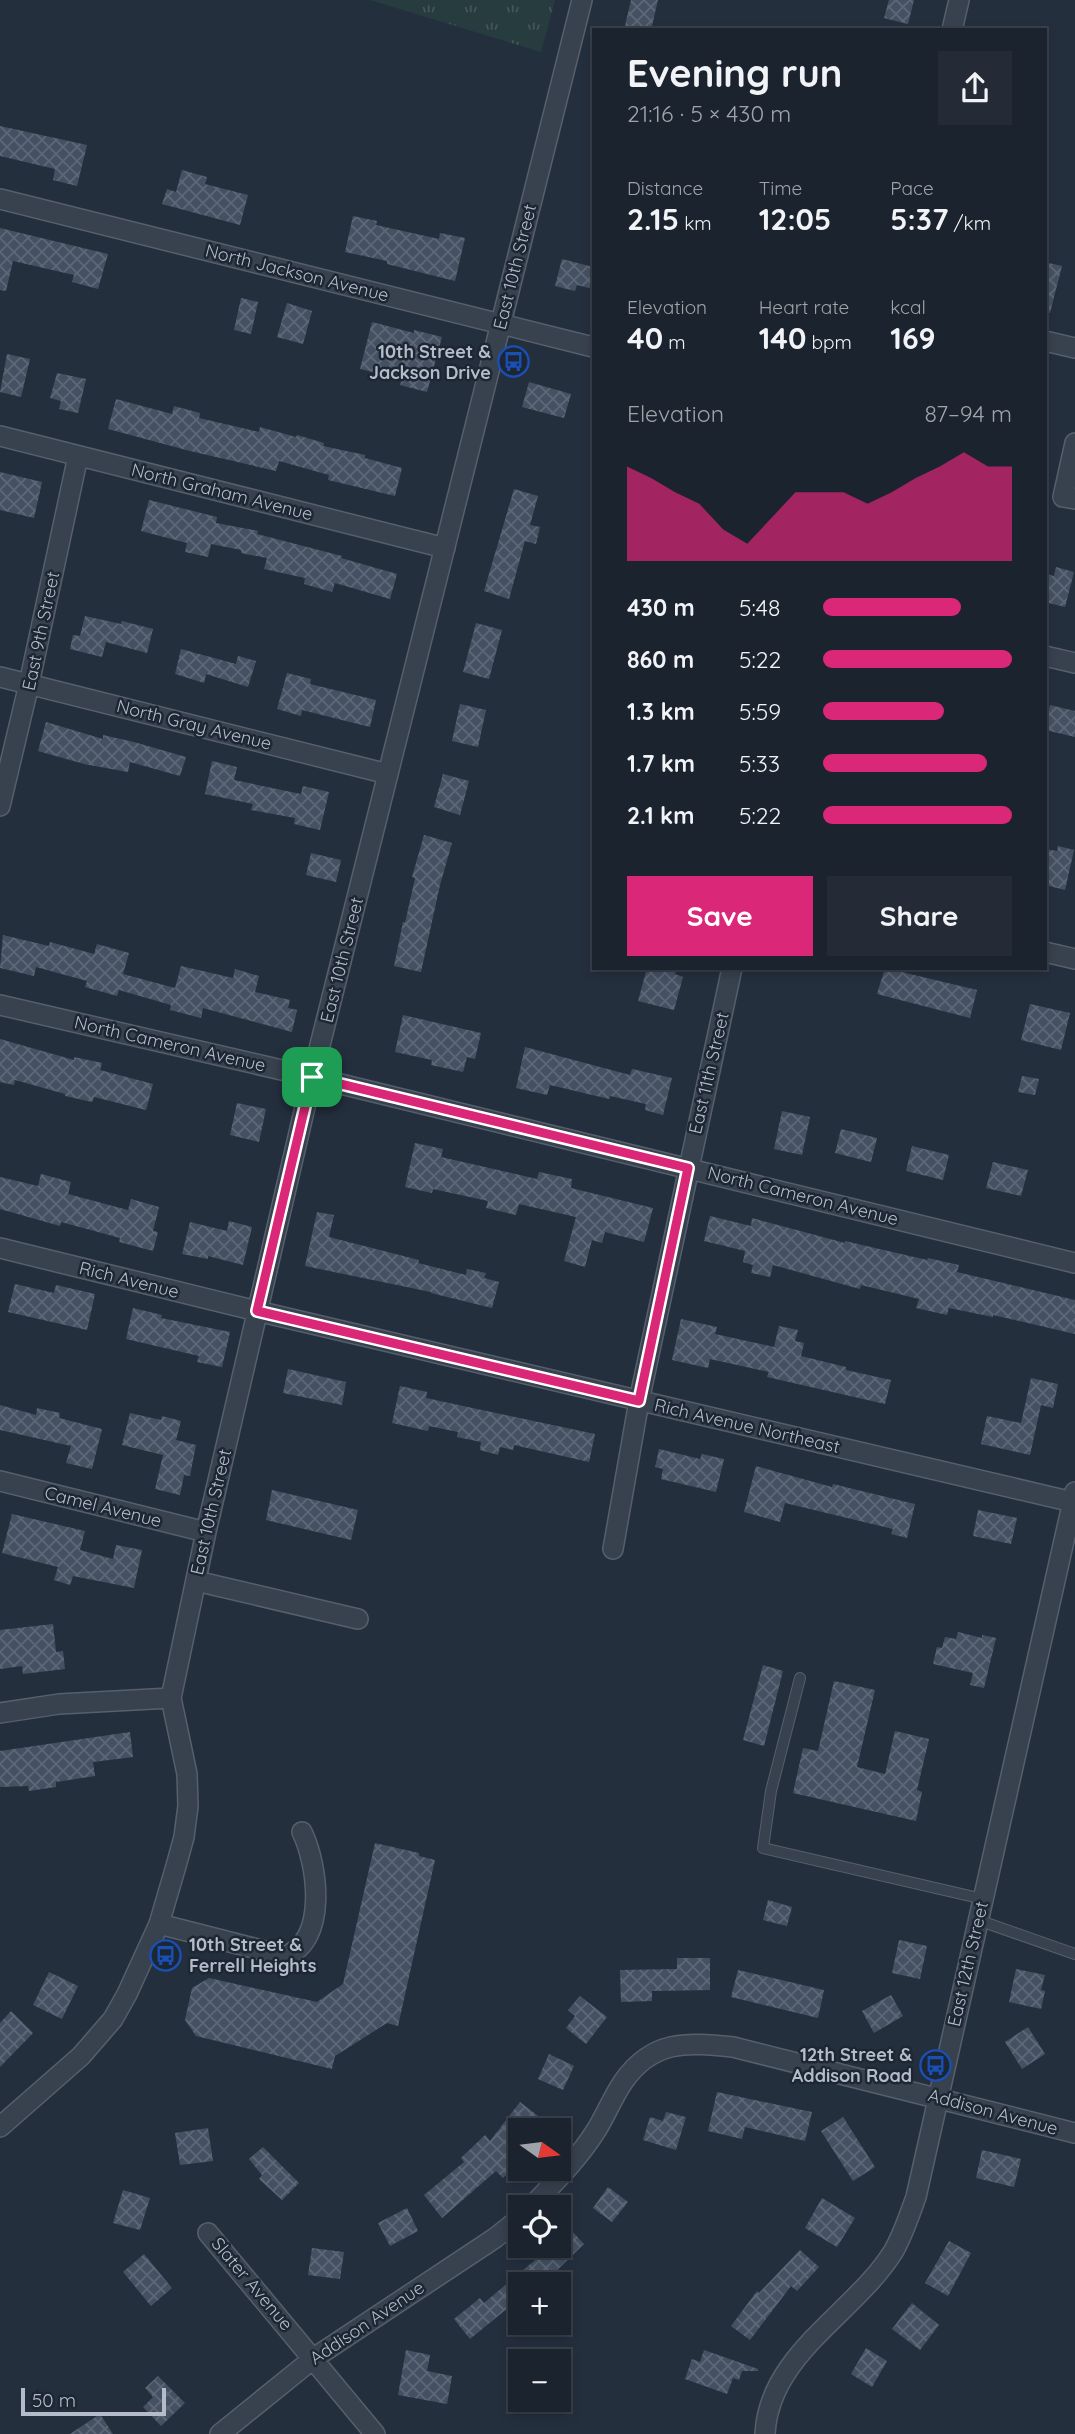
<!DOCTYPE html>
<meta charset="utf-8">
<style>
body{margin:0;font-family:Quicksand,sans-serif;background:#242b36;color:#f1f3f6;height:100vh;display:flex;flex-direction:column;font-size:26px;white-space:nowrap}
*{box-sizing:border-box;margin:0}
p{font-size:23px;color:#a0a4aa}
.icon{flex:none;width:38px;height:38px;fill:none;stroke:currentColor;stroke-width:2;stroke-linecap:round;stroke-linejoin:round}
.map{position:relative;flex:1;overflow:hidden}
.side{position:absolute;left:592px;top:28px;width:455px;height:942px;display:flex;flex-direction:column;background:#1b232e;border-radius:0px;box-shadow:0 4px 10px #0003,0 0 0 2px #39404a}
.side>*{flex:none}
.needle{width:46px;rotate:104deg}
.controls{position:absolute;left:508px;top:2118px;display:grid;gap:14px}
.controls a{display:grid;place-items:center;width:63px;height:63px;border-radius:0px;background:#1b232e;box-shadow:0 4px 10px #0003,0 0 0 2px #39404a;font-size:35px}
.scale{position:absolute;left:21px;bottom:18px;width:145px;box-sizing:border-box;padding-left:7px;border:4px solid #b4bcc9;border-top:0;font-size:19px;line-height:24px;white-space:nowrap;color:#b4bcc9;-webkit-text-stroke:5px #1d2633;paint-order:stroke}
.pin{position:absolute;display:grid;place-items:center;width:60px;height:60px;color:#fff;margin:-30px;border-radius:14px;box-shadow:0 4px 10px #0006}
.round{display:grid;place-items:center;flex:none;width:74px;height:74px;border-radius:0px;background:#242b36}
.headline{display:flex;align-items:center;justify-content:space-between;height:119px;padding:0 35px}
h1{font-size:38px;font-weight:700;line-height:52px}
.figures{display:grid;grid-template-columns:repeat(3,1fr);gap:10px;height:119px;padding:7px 35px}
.figures div{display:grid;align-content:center}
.figures b{font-size:30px;font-weight:700}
.figures small{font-size:19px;font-weight:400}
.figures p{font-size:19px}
.chart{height:196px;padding:14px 35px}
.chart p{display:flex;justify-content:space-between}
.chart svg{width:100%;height:126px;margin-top:7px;fill:#db2777;opacity:.7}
.cta{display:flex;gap:14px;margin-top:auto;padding:14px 35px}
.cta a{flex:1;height:80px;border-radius:0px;background:#db2777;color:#fff;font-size:28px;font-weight:700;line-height:80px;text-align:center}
.cta a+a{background:#242b36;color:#f1f3f6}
ul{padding:0 35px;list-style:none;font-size:23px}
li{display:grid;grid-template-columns:112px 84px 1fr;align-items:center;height:52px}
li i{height:18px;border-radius:9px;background:#db2777}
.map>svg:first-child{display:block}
.grass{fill:url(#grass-tufts)}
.building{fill:url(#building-cross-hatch)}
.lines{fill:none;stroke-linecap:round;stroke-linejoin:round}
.lane-casing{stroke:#565f6c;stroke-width:12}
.street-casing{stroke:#565f6c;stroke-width:22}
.lane{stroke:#38414e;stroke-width:10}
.street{stroke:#38414e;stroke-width:19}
.route-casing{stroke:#fff;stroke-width:14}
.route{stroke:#db2777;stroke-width:9}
.labels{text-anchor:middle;stroke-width:5;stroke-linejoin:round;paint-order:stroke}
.street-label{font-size:18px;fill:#b4bcc9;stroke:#1d2633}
.poi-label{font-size:18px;font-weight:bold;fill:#b4bcc9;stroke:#1d2633;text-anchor:end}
</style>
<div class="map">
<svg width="1075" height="2434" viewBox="0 0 1075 2434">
<defs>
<pattern id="grass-tufts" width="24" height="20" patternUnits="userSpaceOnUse" patternTransform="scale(1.75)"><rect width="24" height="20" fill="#263c3f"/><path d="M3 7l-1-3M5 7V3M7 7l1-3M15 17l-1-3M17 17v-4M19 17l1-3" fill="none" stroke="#435659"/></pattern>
<pattern id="building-cross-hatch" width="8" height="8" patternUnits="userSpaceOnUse" patternTransform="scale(1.75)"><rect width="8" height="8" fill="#455162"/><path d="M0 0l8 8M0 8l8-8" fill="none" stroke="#5d6877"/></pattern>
</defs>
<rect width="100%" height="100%" fill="#242f3e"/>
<path class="grass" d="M 370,0 L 555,0 L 541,52 Z"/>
<path class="building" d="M 631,0 L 658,0 L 651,30 L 624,30 Z
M 889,0 L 914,0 L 908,24 L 884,18 Z
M 0,126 L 87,145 L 77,186 L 53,180 L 55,169 L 0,156 Z
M 182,170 L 207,177 L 205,184 L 248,195 L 240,225 L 162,204 L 167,189 L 176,192 Z
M 353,216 L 377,221 L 376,225 L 439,239 L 440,233 L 465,238 L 455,281 L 387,264 L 387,261 L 345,252 Z
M 0,228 L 108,254 L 98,289 L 72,282 L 74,275 L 13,261 L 6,291 L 0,290 Z
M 562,259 L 593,267 L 593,289 L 577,285 L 575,291 L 555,286 Z
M 1045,262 L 1062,266 L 1050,313 L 1045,312 Z
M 241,298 L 258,302 L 251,334 L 234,330 Z
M 287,303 L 312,311 L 303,344 L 277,337 Z
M 372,322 L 414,333 L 414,330 L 442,337 L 427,392 L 400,385 L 402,379 L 360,369 Z
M 7,354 L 30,359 L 21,397 L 0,392 Z
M 57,373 L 86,379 L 78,413 L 59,409 L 61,401 L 50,398 Z
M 529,382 L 571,394 L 564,418 L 522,407 Z
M 116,399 L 172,414 L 174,406 L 200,413 L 199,418 L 259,432 L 260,427 L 296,437 L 297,435 L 324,443 L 323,446 L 365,455 L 365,458 L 402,468 L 395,496 L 328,480 L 329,475 L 279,461 L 276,471 L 190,451 L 108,429 Z
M 0,472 L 42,482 L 34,518 L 0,510 Z
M 514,489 L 538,496 L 530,525 L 540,527 L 536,544 L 525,541 L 509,599 L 484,591 Z
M 149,500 L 217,517 L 216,523 L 258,531 L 257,534 L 342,556 L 341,558 L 397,574 L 390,599 L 335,583 L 332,592 L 304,584 L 305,578 L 264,569 L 267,558 L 241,553 L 241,550 L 211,544 L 208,557 L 185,552 L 187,543 L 141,531 Z
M 1056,567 L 1074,572 L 1065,607 L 1045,602 L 1045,574 L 1054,576 Z
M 85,616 L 121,624 L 122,621 L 153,629 L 147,653 L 106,642 L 102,657 L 70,649 L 73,635 L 80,636 Z
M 476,623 L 502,630 L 489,679 L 463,672 Z
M 181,649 L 236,664 L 238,656 L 256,661 L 248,687 L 206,674 L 204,683 L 175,674 Z
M 287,673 L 311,679 L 310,684 L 376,700 L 370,727 L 302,710 L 301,716 L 277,709 Z
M 460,704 L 486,710 L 478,747 L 452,741 Z
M 1050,705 L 1075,711 L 1075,737 L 1045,730 Z
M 46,722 L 103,739 L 103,735 L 134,742 L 186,757 L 180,776 L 130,762 L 128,772 L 84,764 L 38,751 Z
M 212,761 L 237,767 L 234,780 L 301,794 L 303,786 L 329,792 L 320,830 L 294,824 L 295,818 L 251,810 L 253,804 L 205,794 Z
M 443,774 L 469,781 L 460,815 L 434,807 Z
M 424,835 L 452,843 L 440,885 L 421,972 L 394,966 L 403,922 L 405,923 L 415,878 L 412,877 Z
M 1058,846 L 1074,850 L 1065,890 L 1045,885 L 1045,849 L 1057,851 Z
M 311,853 L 341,860 L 336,882 L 306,875 Z
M 3,935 L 49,946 L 50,942 L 94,954 L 97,944 L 129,953 L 123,974 L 175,988 L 181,966 L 233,978 L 235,969 L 259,976 L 255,992 L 290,1000 L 288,1008 L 297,1010 L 292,1032 L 203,1008 L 201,1018 L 170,1010 L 171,1005 L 119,990 L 117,996 L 85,987 L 87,981 L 36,967 L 34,976 L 0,968 Z
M 647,968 L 677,968 L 675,974 L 683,977 L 674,1010 L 638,1001 Z
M 885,968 L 977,990 L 970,1018 L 877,994 Z
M 1030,1004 L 1070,1013 L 1061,1050 L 1021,1040 Z
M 403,1015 L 481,1033 L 475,1059 L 467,1057 L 463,1072 L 431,1065 L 432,1060 L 395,1052 Z
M 0,1039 L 74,1060 L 74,1057 L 102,1063 L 100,1070 L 153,1084 L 146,1110 L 94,1097 L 92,1102 L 65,1096 L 65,1094 L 15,1080 L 14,1085 L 0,1082 Z
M 525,1047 L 630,1075 L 632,1069 L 672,1078 L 663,1115 L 645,1110 L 646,1104 L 610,1096 L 609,1099 L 550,1085 L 547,1095 L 516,1088 Z
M 1022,1076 L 1039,1079 L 1035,1095 L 1018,1092 Z
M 237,1103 L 266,1109 L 259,1142 L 230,1135 Z
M 782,1111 L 810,1117 L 802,1155 L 774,1149 Z
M 841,1129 L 877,1138 L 871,1162 L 835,1153 Z
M 415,1143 L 443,1149 L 441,1157 L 537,1179 L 539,1172 L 572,1179 L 571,1188 L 653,1208 L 644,1242 L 605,1232 L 602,1243 L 592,1240 L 585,1267 L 564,1261 L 576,1217 L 519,1204 L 516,1215 L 486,1208 L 488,1201 L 433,1189 L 432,1193 L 405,1187 Z
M 912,1146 L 949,1155 L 943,1180 L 906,1171 Z
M 993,1162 L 1028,1170 L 1021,1196 L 986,1188 Z
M 41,1174 L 71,1182 L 68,1194 L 128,1210 L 131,1199 L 159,1207 L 153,1231 L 158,1232 L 153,1251 L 119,1242 L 120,1238 L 61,1222 L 60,1226 L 0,1209 L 0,1177 L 38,1186 Z
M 317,1212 L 334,1215 L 329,1237 L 419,1260 L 418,1263 L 466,1275 L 467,1269 L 486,1273 L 484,1278 L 499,1282 L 492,1308 L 431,1293 L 431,1292 L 305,1266 Z
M 710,1216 L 751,1226 L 752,1218 L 845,1243 L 845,1241 L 927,1260 L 928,1258 L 959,1265 L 957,1272 L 1075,1300 L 1075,1334 L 993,1315 L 993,1317 L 949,1308 L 947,1315 L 916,1308 L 919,1299 L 861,1285 L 860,1289 L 773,1265 L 770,1277 L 751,1273 L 753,1265 L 743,1262 L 745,1251 L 704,1241 Z
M 229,1221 L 252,1227 L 243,1265 L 208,1256 L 208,1259 L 182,1254 L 190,1222 L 227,1231 Z
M 15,1284 L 54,1293 L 56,1285 L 95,1294 L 87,1330 L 8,1312 Z
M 133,1308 L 162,1315 L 161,1318 L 230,1332 L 222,1367 L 197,1362 L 199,1356 L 126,1339 Z
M 681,1319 L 717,1327 L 715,1334 L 774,1347 L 779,1326 L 798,1330 L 795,1341 L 804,1343 L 801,1356 L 846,1367 L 846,1370 L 891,1380 L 885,1404 L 767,1377 L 769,1372 L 710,1359 L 708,1368 L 672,1360 Z
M 288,1369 L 346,1382 L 342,1405 L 283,1393 Z
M 1031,1378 L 1058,1384 L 1053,1408 L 1041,1405 L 1030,1455 L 981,1444 L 987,1416 L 1021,1423 Z
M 400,1386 L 427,1392 L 426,1398 L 595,1434 L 589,1462 L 514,1445 L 513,1450 L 500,1447 L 498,1455 L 480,1450 L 481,1442 L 457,1437 L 458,1432 L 429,1426 L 428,1431 L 392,1423 Z
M 0,1405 L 36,1415 L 37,1408 L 60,1413 L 59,1418 L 102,1429 L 92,1469 L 66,1463 L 71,1446 L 0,1430 Z
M 130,1413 L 161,1420 L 162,1416 L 181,1421 L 176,1440 L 196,1445 L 190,1476 L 184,1475 L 180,1495 L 155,1489 L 163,1455 L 122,1445 Z
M 659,1449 L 700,1459 L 702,1454 L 724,1459 L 716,1492 L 661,1479 L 663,1469 L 655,1467 Z
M 756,1466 L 832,1487 L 833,1484 L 915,1504 L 907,1538 L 891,1534 L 893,1529 L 785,1503 L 780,1522 L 744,1512 Z
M 272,1490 L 358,1510 L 351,1540 L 266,1520 Z
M 978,1510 L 1017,1518 L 1011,1544 L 973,1536 Z
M 12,1514 L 85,1531 L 80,1550 L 113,1559 L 116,1545 L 142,1550 L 134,1588 L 73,1576 L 70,1585 L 54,1580 L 58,1567 L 2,1553 Z
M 53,1624 L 56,1652 L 63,1651 L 65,1669 L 23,1674 L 22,1666 L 0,1669 L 0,1630 Z
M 958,1632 L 982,1638 L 982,1635 L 996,1638 L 984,1688 L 970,1685 L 973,1673 L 933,1664 L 937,1647 L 942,1648 L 945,1637 L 956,1639 Z
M 763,1665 L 783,1671 L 764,1746 L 743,1740 Z
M 834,1681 L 875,1690 L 857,1767 L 885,1774 L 895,1731 L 929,1739 L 917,1790 L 922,1792 L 916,1821 L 793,1793 L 803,1748 L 818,1751 Z
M 130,1732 L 133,1757 L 93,1762 L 95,1776 L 56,1782 L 56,1787 L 29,1791 L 28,1786 L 0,1787 L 0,1751 Z
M 375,1843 L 419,1853 L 419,1856 L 435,1860 L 398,2026 L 387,2023 L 335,2056 L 332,2069 L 196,2036 L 185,2020 L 192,1988 L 209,1978 L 317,2002 L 343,1984 Z
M 768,1900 L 792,1907 L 787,1926 L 763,1920 Z
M 899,1940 L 927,1946 L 920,1979 L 892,1973 Z
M 677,1958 L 710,1958 L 710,1990 L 652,1991 L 652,2001 L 621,2002 L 620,1970 L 677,1969 Z
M 1016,1969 L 1045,1975 L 1041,1990 L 1045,1991 L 1041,2009 L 1009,2002 Z
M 738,1970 L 824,1990 L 818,2018 L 731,1997 Z
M 49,1972 L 78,1986 L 62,2019 L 33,2005 Z
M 891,1995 L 903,2016 L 874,2033 L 862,2011 Z
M 580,1996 L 607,2017 L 586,2044 L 566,2028 L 575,2016 L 568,2010 Z
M 11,2011 L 33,2033 L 0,2067 L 0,2023 Z
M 1028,2027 L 1045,2054 L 1022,2069 L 1005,2042 Z
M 549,2054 L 574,2066 L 563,2090 L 538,2079 Z
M 717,2092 L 812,2112 L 805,2141 L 745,2127 L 742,2139 L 708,2131 Z
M 520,2102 L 542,2119 L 534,2130 L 520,2130 L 520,2162 L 503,2178 L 496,2171 L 442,2218 L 424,2195 L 464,2162 L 461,2158 L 485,2135 L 490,2141 Z
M 666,2112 L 686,2117 L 676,2150 L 643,2140 L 650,2117 L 663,2121 Z
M 843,2117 L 875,2167 L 853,2181 L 821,2131 Z
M 208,2128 L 213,2161 L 180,2165 L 175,2133 Z
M 263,2147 L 299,2183 L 282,2200 L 259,2179 L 262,2175 L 249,2159 Z
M 982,2150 L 1021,2159 L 1014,2187 L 976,2178 Z
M 608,2187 L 628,2202 L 612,2222 L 593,2208 Z
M 123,2190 L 150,2198 L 140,2230 L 113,2223 Z
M 822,2198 L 855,2218 L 837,2247 L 805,2228 Z
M 407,2208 L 418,2231 L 390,2246 L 378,2223 Z
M 570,2229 L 584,2244 L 543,2284 L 520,2284 L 520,2298 L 470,2339 L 454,2319 L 480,2298 L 484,2303 L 553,2245 L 558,2245 L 558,2240 Z
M 949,2241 L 971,2253 L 948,2296 L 925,2283 Z
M 312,2248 L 344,2252 L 340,2279 L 308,2275 Z
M 800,2250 L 819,2267 L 797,2291 L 791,2286 L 750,2340 L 731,2326 L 757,2291 L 759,2293 Z
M 144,2254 L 172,2288 L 151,2306 L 123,2272 Z
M 912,2303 L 939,2325 L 920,2350 L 892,2329 Z
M 866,2348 L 887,2361 L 872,2387 L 851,2374 Z
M 406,2350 L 430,2355 L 427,2371 L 452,2376 L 447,2404 L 398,2395 Z
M 704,2350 L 758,2369 L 758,2371 L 742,2371 L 739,2380 L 733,2378 L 727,2394 L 685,2379 L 692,2359 L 700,2362 Z
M 158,2376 L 185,2403 L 161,2426 L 143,2407 L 153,2397 L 145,2388 Z
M 100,2414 L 113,2434 L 70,2434 Z"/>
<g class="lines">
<defs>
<path id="lane" d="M 800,1678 L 771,1791 L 763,1848 L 983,1899
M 978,1920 L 1075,1954"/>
<path id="street" d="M 952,30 L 959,0
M 0,199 L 593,347
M 1045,341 L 1075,348
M 0,436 L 445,548
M 1075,443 L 1063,497 L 1075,499
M 1045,656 L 1075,663
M 0,677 L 388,774
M 0,806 L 29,684 L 78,456
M 1045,952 L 1075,959
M 0,1005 L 312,1077 L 1075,1263
M 0,1248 L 257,1311 L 1073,1502
M 0,1481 L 206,1532
M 613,1549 L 639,1401 L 732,968
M 196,1581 L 358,1619
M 0,1713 L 59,1704 L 171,1698
M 159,1924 L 285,1956 C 328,1941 318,1865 302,1832
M 0,2127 L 81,2056 L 113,2019 L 127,1994 L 159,1924 L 176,1866 L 184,1837 L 188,1806 L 187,1774 L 171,1698 L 206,1532 L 312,1077 L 582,0
M 531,2207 C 555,2182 579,2158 597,2129 C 606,2114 613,2097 623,2082 C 652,2040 686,2042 733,2047 L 1075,2133
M 208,2233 L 375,2434
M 220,2434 L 314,2358 L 495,2238 L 520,2218
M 765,2434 C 769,2354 854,2314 893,2252 C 903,2235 909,2216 916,2197 L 1075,1492"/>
</defs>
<use href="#lane" class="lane-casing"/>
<use href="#street" class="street-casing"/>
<use href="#lane" class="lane"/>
<use href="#street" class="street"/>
</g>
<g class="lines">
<defs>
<path id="route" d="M 312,1077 L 688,1168 L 639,1401 L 257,1311 Z"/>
</defs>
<use href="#route" class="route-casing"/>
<use href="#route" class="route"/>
</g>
<defs>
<symbol id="bus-ring" viewBox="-11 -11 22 22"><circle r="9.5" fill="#1d2633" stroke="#1a4fb4" stroke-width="1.5"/><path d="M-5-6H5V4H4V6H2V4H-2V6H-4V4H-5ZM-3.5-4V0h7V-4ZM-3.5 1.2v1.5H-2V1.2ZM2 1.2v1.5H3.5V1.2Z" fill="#1a4fb4"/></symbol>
</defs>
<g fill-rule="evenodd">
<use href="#bus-ring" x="496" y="344" width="35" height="35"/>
<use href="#bus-ring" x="148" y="1938" width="35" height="35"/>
<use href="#bus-ring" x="918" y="2048" width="35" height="35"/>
</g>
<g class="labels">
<g class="street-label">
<text transform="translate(515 267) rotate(-76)" y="6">East 10th Street</text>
<text transform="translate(297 273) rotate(14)" y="6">North Jackson Avenue</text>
<text transform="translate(222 492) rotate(14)" y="6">North Graham Avenue</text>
<text transform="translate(41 631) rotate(-78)" y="6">East 9th Street</text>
<text transform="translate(194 725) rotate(14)" y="6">North Gray Avenue</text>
<text transform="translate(342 960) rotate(-76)" y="6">East 10th Street</text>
<text transform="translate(170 1044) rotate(13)" y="6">North Cameron Avenue</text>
<text transform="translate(709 1073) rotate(-77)" y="6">East 11th Street</text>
<text transform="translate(803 1196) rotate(14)" y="6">North Cameron Avenue</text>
<text transform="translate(129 1280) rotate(14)" y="6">Rich Avenue</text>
<text transform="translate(747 1426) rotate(13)" y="6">Rich Avenue Northeast</text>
<text transform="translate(103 1507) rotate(14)" y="6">Camel Avenue</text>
<text transform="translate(211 1512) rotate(-77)" y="6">East 10th Street</text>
<text transform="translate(968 1964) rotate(-77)" y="6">East 12th Street</text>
<text transform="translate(993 2112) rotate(15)" y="6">Addison Avenue</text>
<text transform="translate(252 2284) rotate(50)" y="6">Slater Avenue</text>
<text transform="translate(367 2323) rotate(-34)" y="6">Addison Avenue</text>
</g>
<g class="poi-label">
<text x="491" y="358">10th Street &amp;<tspan x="491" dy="21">Jackson Drive</tspan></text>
<text x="189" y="1951" text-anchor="start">10th Street &amp;<tspan x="189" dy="21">Ferrell Heights</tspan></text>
<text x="912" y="2061">12th Street &amp;<tspan x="912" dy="21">Addison Road</tspan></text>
</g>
</g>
</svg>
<div class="controls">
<a><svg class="needle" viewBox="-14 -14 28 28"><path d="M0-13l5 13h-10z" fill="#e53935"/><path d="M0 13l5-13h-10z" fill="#a0a4aa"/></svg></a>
<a><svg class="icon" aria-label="locate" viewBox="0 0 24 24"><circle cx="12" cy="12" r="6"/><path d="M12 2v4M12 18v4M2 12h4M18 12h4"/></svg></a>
<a>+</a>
<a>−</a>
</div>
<div class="scale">50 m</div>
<div class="pin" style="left:312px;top:1077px;background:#1e9e55"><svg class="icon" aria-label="arrive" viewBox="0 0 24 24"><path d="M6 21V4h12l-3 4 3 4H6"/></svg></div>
<section class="side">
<div class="headline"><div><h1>Evening run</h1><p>21:16 · 5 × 430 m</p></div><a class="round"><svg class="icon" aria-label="share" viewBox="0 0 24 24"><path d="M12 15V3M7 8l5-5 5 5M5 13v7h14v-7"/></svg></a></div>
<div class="figures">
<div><p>Distance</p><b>2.15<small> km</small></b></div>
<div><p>Time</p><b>12:05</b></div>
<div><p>Pace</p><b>5:37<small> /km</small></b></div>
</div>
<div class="figures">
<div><p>Elevation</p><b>40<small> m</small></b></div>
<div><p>Heart rate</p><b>140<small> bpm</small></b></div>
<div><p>kcal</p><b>169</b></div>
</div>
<div class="chart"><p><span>Elevation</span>87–94 m</p>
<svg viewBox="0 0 160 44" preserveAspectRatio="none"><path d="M0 44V11L10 15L20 20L30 24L40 33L50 38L60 29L70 20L80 20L90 20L100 24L110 20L120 15L130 11L140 6L150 11L160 11V44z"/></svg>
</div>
<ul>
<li><b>430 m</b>5:48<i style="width:73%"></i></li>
<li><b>860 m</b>5:22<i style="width:100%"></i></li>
<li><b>1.3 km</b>5:59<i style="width:64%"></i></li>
<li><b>1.7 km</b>5:33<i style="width:87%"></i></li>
<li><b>2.1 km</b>5:22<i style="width:100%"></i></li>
</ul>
<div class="cta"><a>Save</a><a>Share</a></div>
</section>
</div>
